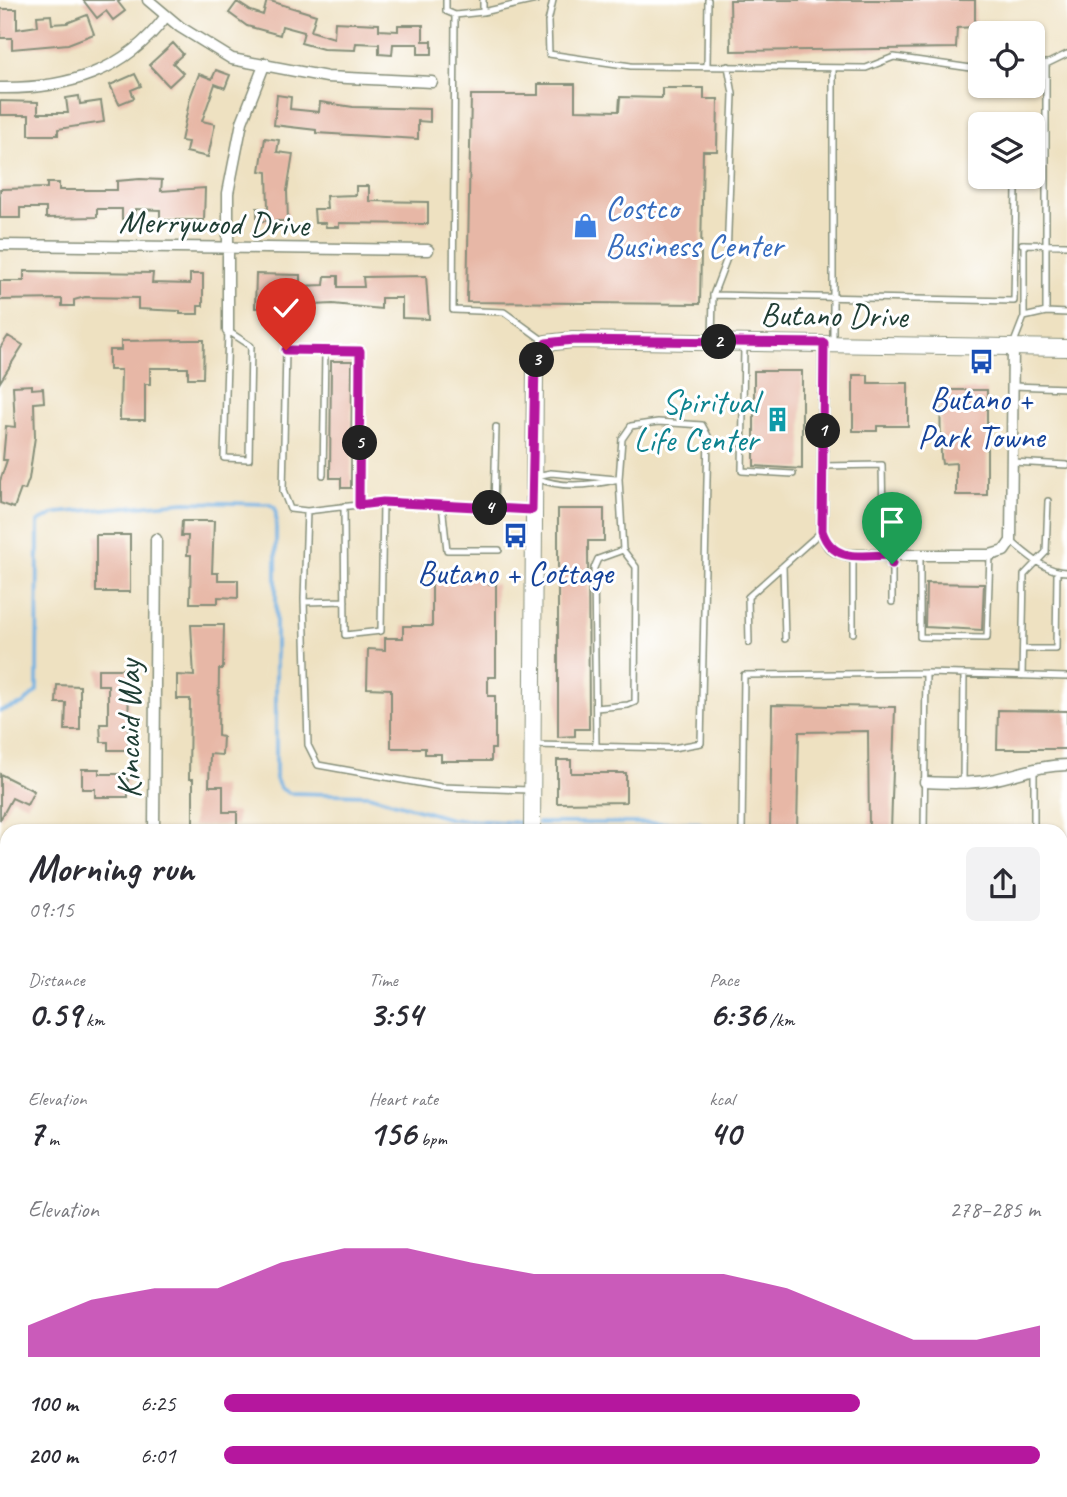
<!DOCTYPE html>
<meta charset="utf-8">
<style>
body{margin:0;font-family:Caveat,sans-serif;background:#f2f2f3;color:#2b2b33;height:100vh;display:flex;flex-direction:column;font-size:26px;white-space:nowrap}
*{box-sizing:border-box;margin:0}
p{font-size:23px;color:#7c7c81}
.icon{flex:none;width:38px;height:38px;fill:none;stroke:currentColor;stroke-width:2;stroke-linecap:round;stroke-linejoin:round}
.map{position:relative;flex:1;overflow:hidden}
.sheet{position:absolute;left:0px;top:824px;width:1068px;height:674px;display:flex;flex-direction:column;background:#fff;border-radius:21px 21px 0 0;box-shadow:0 2px 5px #0004}
.sheet>*{flex:none}
.controls{position:absolute;left:968px;top:21px;display:grid;gap:14px}
.controls a{display:grid;place-items:center;width:77px;height:77px;border-radius:10px;background:#fff;box-shadow:0 2px 5px #0004;font-size:35px}
.pin{position:absolute;display:grid;place-items:center;width:60px;height:60px;color:#fff;margin:-72px -30px;border-radius:50% 50% 50% 0;rotate:-45deg;box-shadow:0 0 7px #0007}
.pin .icon{rotate:45deg}
.km{position:absolute;width:35px;height:35px;margin:-18px;border-radius:50%;background:#222;color:#fff;font-size:19px;line-height:35px;text-align:center}
.round{display:grid;place-items:center;flex:none;width:74px;height:74px;border-radius:10px;background:#f2f2f3}
.headline{display:flex;align-items:center;justify-content:space-between;height:119px;padding:0 28px}
h1{font-size:38px;font-weight:700;line-height:52px}
.metrics{display:grid;grid-template-columns:repeat(3,1fr);gap:10px;height:119px;padding:7px 28px}
.metrics div{display:grid;align-content:center}
.metrics b{font-size:35px;font-weight:700}
.metrics small{font-size:19px;font-weight:400}
.metrics p{font-size:19px}
.chart{height:196px;padding:14px 28px}
.chart p{display:flex;justify-content:space-between}
.chart svg{width:100%;height:126px;margin-top:7px;fill:#b5179e;opacity:.7}
ul{padding:0 28px;list-style:none;font-size:23px}
li{display:grid;grid-template-columns:112px 84px 1fr;align-items:center;height:52px}
li i{height:18px;border-radius:9px;background:#b5179e}
.map>svg:first-child{display:block}
.lines{fill:none;stroke-linecap:round;stroke-linejoin:round}
.stream{stroke:#6eafe2;stroke-width:3.5}
.building{fill:#e7b7a6}
.lane-casing{stroke:#868f7a;stroke-width:8}
.street-casing{stroke:#868f7a;stroke-width:13}
.secondary-casing{stroke:#868f7a;stroke-width:18}
.lane{stroke:#fff;stroke-width:5}
.street{stroke:#fff;stroke-width:10}
.secondary{stroke:#fff;stroke-width:16}
.route-casing{stroke:#fff;stroke-width:14}
.route{stroke:#b5179e;stroke-width:9}
.labels{text-anchor:middle;stroke-width:6;stroke-linejoin:round;paint-order:stroke}
.shop-label{font-size:33px;fill:#366cbe;stroke:#fff;text-anchor:start}
.street-label{font-size:33px;fill:#1f3d34;stroke:#fff}
.transit-label{font-size:33px;fill:#164399;stroke:#fff}
.culture-label{font-size:33px;fill:#0d838f;stroke:#fff;text-anchor:end}
</style>
<div class="map">
<svg width="1067" height="1497" viewBox="0 0 1067 1497">
<rect width="100%" height="100%" fill="#fff"/>
<filter id="ink" filterUnits="userSpaceOnUse"><feTurbulence type="fractalNoise" baseFrequency=".0143" numOctaves="2"/><feDisplacementMap in="SourceGraphic" scale="14" xChannelSelector="R" yChannelSelector="G"/><feConvolveMatrix kernelMatrix="1 2 1 2 8 2 1 2 1" color-interpolation-filters="sRGB"/></filter>
<filter id="wash" filterUnits="userSpaceOnUse"><feTurbulence type="fractalNoise" baseFrequency=".00686" numOctaves="4" result="noise"/><feDisplacementMap in="SourceGraphic" scale="28" xChannelSelector="R" yChannelSelector="G"/><feGaussianBlur stdDeviation="1.57" result="paint"/><feColorMatrix in="noise" values="0 0 0 0 0 0 0 0 0 0 0 0 0 0 0 0 0 1.4 0 .05"/><feComposite in="paint" operator="in"/></filter>
<g filter="url(#wash)">
<rect width="100%" height="100%" fill="#eee1c1"/>
<g class="lines">
<path class="stream" d="M 0,711 L 23,704 L 37,691 L 38,522 L 56,513 L 185,502 L 269,504 L 275,508 L 276,516 L 276,779 L 280,788 L 289,793 L 369,795 L 451,819 L 527,823
M 538,823 L 699,823 L 712,831
M 1060,1202 L 1067,1205"/>
</g>
<g id="blocks">
<path class="building" d="M 83,0 L 121,0 L 118,2 L 125,11 L 113,20 L 106,11 L 97,18 Z
M 267,0 L 316,15 L 311,31 L 334,38 L 335,22 L 379,24 L 379,30 L 398,31 L 398,25 L 423,25 L 423,41 L 432,41 L 432,54 L 418,54 L 418,44 L 393,44 L 392,55 L 379,54 L 379,44 L 356,43 L 355,50 L 323,49 L 301,43 L 304,32 L 282,26 L 280,35 L 247,26 L 229,13 L 237,2 L 251,11 L 263,15 Z
M 730,0 L 975,0 L 975,27 L 957,28 L 956,48 L 731,51 Z
M 1,9 L 17,9 L 17,29 L 38,26 L 37,16 L 51,15 L 52,24 L 67,23 L 87,15 L 94,34 L 68,44 L 12,49 L 12,38 L 0,38 Z
M 173,43 L 183,54 L 173,63 L 183,73 L 169,86 L 149,65 Z
M 216,70 L 230,75 L 225,88 L 215,84 L 202,121 L 215,124 L 208,157 L 186,152 L 188,142 L 181,141 L 190,98 L 199,74 L 212,79 Z
M 135,74 L 141,86 L 131,90 L 134,98 L 119,104 L 110,85 Z
M 538,84 L 575,84 L 575,110 L 619,111 L 620,97 L 662,98 L 662,88 L 704,88 L 704,99 L 718,99 L 717,151 L 703,151 L 700,304 L 467,302 L 471,95 L 538,95 Z
M 277,95 L 291,97 L 290,109 L 319,112 L 320,102 L 353,107 L 430,109 L 430,122 L 418,121 L 418,139 L 316,133 L 316,130 L 274,125 Z
M 79,96 L 80,104 L 101,101 L 104,122 L 58,129 L 58,135 L 29,135 L 29,115 L 0,115 L 0,101 L 38,102 L 38,113 L 68,113 L 66,98 Z
M 265,138 L 279,140 L 277,152 L 293,154 L 287,191 L 288,221 L 257,221 L 257,208 L 268,208 L 267,172 L 260,171 Z
M 140,179 L 162,180 L 161,191 L 205,188 L 204,220 L 160,220 L 160,210 L 135,209 L 135,219 L 122,219 L 122,209 L 97,209 L 97,217 L 46,218 L 46,208 L 20,208 L 20,218 L 0,218 L 0,189 L 47,188 L 47,183 L 59,183 L 59,190 L 117,190 L 117,181 Z
M 356,186 L 369,186 L 369,201 L 428,202 L 428,224 L 339,223 L 339,227 L 326,227 L 325,223 L 315,223 L 314,209 L 327,209 L 326,196 L 356,195 Z
M 24,271 L 153,273 L 152,283 L 190,284 L 190,274 L 203,274 L 203,306 L 198,306 L 198,314 L 180,314 L 180,311 L 138,309 L 138,298 L 85,297 L 74,300 L 74,306 L 62,306 L 62,299 L 0,300 L 0,281 L 24,281 Z
M 256,274 L 300,275 L 300,286 L 324,285 L 325,276 L 338,276 L 338,287 L 364,287 L 363,277 L 426,276 L 429,319 L 402,318 L 402,298 L 381,298 L 381,309 L 333,304 L 255,308 Z
M 8,336 L 23,345 L 0,382 L 0,348 Z
M 192,340 L 204,340 L 203,378 L 188,378 L 188,368 L 150,368 L 150,384 L 145,384 L 145,420 L 120,420 L 121,370 L 109,370 L 109,350 L 121,350 L 121,341 Z
M 331,361 L 352,361 L 351,488 L 341,488 L 341,478 L 330,478 Z
M 754,371 L 802,371 L 802,469 L 754,466 Z
M 853,375 L 868,375 L 868,383 L 908,383 L 908,426 L 877,426 L 877,431 L 853,431 Z
M 32,385 L 32,389 L 43,388 L 44,402 L 34,403 L 35,437 L 29,479 L 25,490 L 21,489 L 14,508 L 0,503 L 0,481 L 7,460 L 3,460 L 6,426 L 15,427 L 13,386 Z
M 940,390 L 987,390 L 987,495 L 956,495 L 956,463 L 942,464 L 941,457 Z
M 558,509 L 604,509 L 604,541 L 588,541 L 589,729 L 575,729 L 575,736 L 558,737 Z
M 182,521 L 214,521 L 212,573 L 218,573 L 218,580 L 238,580 L 238,598 L 218,597 L 218,603 L 190,603 L 191,555 L 187,555 L 188,536 L 181,536 Z
M 96,535 L 130,535 L 130,592 L 96,592 Z
M 432,572 L 489,573 L 489,584 L 496,584 L 496,677 L 488,677 L 488,696 L 495,696 L 495,749 L 491,749 L 491,761 L 441,761 L 441,754 L 425,754 L 425,748 L 391,748 L 391,689 L 367,688 L 368,649 L 385,650 L 385,638 L 403,638 L 403,626 L 432,626 Z
M 926,583 L 984,584 L 982,630 L 925,627 Z
M 191,625 L 224,625 L 223,669 L 219,669 L 218,736 L 223,737 L 222,755 L 210,754 L 209,786 L 223,786 L 223,812 L 237,812 L 237,825 L 193,826 L 193,779 L 189,779 L 190,699 L 177,699 L 177,675 L 194,676 Z
M 98,669 L 129,669 L 128,750 L 108,750 L 108,742 L 101,742 L 100,724 L 108,724 L 108,685 L 98,685 Z
M 57,685 L 80,686 L 80,730 L 65,730 L 66,703 L 56,703 Z
M 772,705 L 895,707 L 891,831 L 869,831 L 868,731 L 799,732 L 797,831 L 770,831 Z
M 998,710 L 1067,711 L 1067,749 L 997,749 Z
M 557,760 L 571,760 L 571,773 L 626,773 L 626,802 L 557,803 Z
M 82,769 L 99,769 L 99,774 L 128,774 L 128,797 L 95,797 L 95,789 L 82,789 Z
M 0,774 L 34,791 L 27,805 L 12,798 L 0,820 Z"/>
</g>
</g>
<g filter="url(#ink)">
<use href="#blocks" fill-opacity="0" stroke="#868f7a" stroke-width="2"/>
<g class="lines">
<defs>
<path id="lane" d="M 446,0 L 446,11 L 455,15 L 453,310 L 504,312 L 544,341
M 553,0 L 548,22 L 549,54 L 631,66 L 866,68 L 894,57 L 971,68 L 980,74
M 483,12 L 536,0
M 455,15 L 483,12 L 483,0
M 707,66 L 708,0
M 1032,71 L 1067,54
M 999,86 L 1005,86
M 1022,244 L 1067,245
M 1024,244 L 1024,317
M 713,295 L 727,258 L 733,94 L 728,66
M 1046,312 L 1046,63
M 228,331 L 251,346 L 249,459 L 224,458 Z
M 712,341 L 713,295 L 1014,301 L 1016,189 L 1011,177
M 833,341 L 833,68
M 1013,345 L 1024,317 L 1046,312 L 1067,313
M 744,346 L 742,471 L 793,474
M 1013,386 L 1067,388
M 1013,462 L 1067,465
M 823,466 L 882,465 L 883,518
M 323,475 L 325,351
M 536,476 L 551,473 L 616,479
M 537,478 C 561,489 594,485 619,479
M 442,505 L 447,550 L 499,550
M 344,506 L 345,635 L 381,631 L 383,502
M 494,508 L 496,427
M 307,511 L 290,509 L 283,491 L 286,350 L 360,351 L 359,505
M 1011,541 C 1028,555 1045,572 1067,572
M 853,555 L 853,633
M 892,555 L 892,602
M 920,555 L 920,637 L 987,638 L 990,556
M 783,566 L 785,639
M 304,602 L 345,601
M 749,643 L 748,597 L 822,531
M 1023,649 L 1056,649 L 1057,572
M 1022,676 L 1024,575 L 1046,552 L 1048,501
M 534,745 L 673,748 L 701,743 L 708,436 L 702,425 L 658,422 L 631,426 L 622,439 L 619,479 L 623,550 L 636,567 L 635,702 L 628,705 L 596,708
M 596,746 L 594,568 L 598,559 L 623,550
M 963,783 L 964,674
M 529,790 L 441,787 L 318,765 L 308,745 L 304,599 L 307,511 L 383,502 L 531,510
M 742,831 L 744,675 L 926,673 L 1067,677
M 924,831 L 926,673
M 1034,831 L 1034,768
M 1060,898 L 1067,898
M 1060,924 L 1067,924
M 1060,1007 L 1067,1003
M 1060,1048 L 1067,1046
M 1060,1152 L 1067,1153
M 939,1491 L 939,1497
M 1053,1497 L 1053,1491"/>
<path id="street" d="M 148,0 L 180,27 L 232,59 L 327,77 L 432,82
M 0,88 C 66,89 125,72 166,16
M 0,245 L 428,250
M 228,331 L 228,193 L 242,122 L 265,63
M 824,343 L 822,531 C 828,548 832,552 849,555 L 990,555 L 1004,551 L 1011,541 L 1013,345
M 925,782 C 947,783 969,784 991,780 C 1017,775 1040,765 1067,765
M 154,831 L 156,539
M 1060,1414 L 1067,1412
M 142,1491 L 142,1497
M 336,1491 L 336,1497
M 725,1491 L 725,1497
M 531,1497 L 531,1491"/>
<path id="secondary" d="M 532,831 L 535,363 L 546,343 L 573,340 L 1067,348
M 0,1096 L 7,1096
M 1060,1113 L 1067,1113"/>
</defs>
<use href="#lane" class="lane-casing"/>
<use href="#street" class="street-casing"/>
<use href="#secondary" class="secondary-casing"/>
<use href="#lane" class="lane"/>
<use href="#street" class="street"/>
<use href="#secondary" class="secondary"/>
</g>
</g>
<g class="lines" filter="url(#ink)">
<defs>
<path id="route" d="M 286,350 L 360,351 L 359,505 L 383,502 L 532,510 L 535,363 L 546,343 L 573,340 L 824,343 L 822,531 C 833,564 863,555 892,555 L 892,564"/>
</defs>
<use href="#route" class="route-casing"/>
<use href="#route" class="route"/>
</g>
<defs>
<symbol id="shop-bare" viewBox="-9 -9 18 18"><path d="M-5-2.5h2.3a2.7 3.5 0 0 1 5.4 0H5L5.5 6h-11ZM-1.5-2.5h3a1.5 2.3 0 0 0-3 0Z" fill="#3f7fe0" stroke="#fff" stroke-width="2.5" paint-order="stroke"/></symbol>
<symbol id="bus-bare" viewBox="-9 -9 18 18"><path d="M-5-6H5V4H4V6H2V4H-2V6H-4V4H-5ZM-3.5-4V0h7V-4ZM-3.5 1.2v1.5H-2V1.2ZM2 1.2v1.5H3.5V1.2Z" fill="#1a4fb4" stroke="#fff" stroke-width="2.5" paint-order="stroke"/></symbol>
<symbol id="building-bare" viewBox="-9 -9 18 18"><path d="M-4-6H4V6H1V3H-1V6H-4ZM-2.5-4.3h1.7v1.8h-1.7ZM.8-4.3h1.7v1.8H.8ZM-2.5-1h1.7V.8h-1.7ZM.8-1h1.7V.8H.8Z" fill="#0f9aa8" stroke="#fff" stroke-width="2.5" paint-order="stroke"/></symbol>
</defs>
<g fill-rule="evenodd">
<use href="#shop-bare" x="568" y="208" width="35" height="35"/>
<use href="#bus-bare" x="964" y="344" width="35" height="35"/>
<use href="#building-bare" x="760" y="402" width="35" height="35"/>
<use href="#bus-bare" x="498" y="518" width="35" height="35"/>
</g>
<g class="labels">
<g class="shop-label">
<text x="605" y="219">Costco<tspan x="605" dy="38">Business Center</tspan></text>
</g>
<g class="street-label">
<text transform="translate(214 222) rotate(1)" y="12">Merrywood Drive</text>
<text transform="translate(834 314) rotate(1)" y="12">Butano Drive</text>
<text transform="translate(128 729) rotate(-90)" y="12">Kincaid Way</text>
</g>
<g class="transit-label">
<text x="981" y="410">Butano +<tspan x="981" dy="38">Park Towne</tspan></text>
<text x="515" y="584">Butano + Cottage</text>
</g>
<g class="culture-label">
<text x="758" y="413">Spiritual<tspan x="758" dy="38">Life Center</tspan></text>
</g>
</g>
</svg>
<div class="controls">
<a><svg class="icon" aria-label="locate" viewBox="0 0 24 24"><circle cx="12" cy="12" r="6"/><path d="M12 2v4M12 18v4M2 12h4M18 12h4"/></svg></a>
<a><svg class="icon" aria-label="layers" viewBox="0 0 24 24"><path d="M12 4l9 5-9 5-9-5zM3 14l9 5 9-5"/></svg></a>
</div>
<div class="pin" style="left:892px;top:564px;background:#1e9e55"><svg class="icon" aria-label="arrive" viewBox="0 0 24 24"><path d="M6 21V4h12l-3 4 3 4H6"/></svg></div>
<div class="pin" style="left:286px;top:350px;background:#d93025"><svg class="icon" aria-label="check" viewBox="0 0 24 24"><path d="M5 12l5 5 9-10"/></svg></div>
<b class="km" style="left:823px;top:431px">1</b>
<b class="km" style="left:719px;top:342px">2</b>
<b class="km" style="left:537px;top:360px">3</b>
<b class="km" style="left:490px;top:508px">4</b>
<b class="km" style="left:360px;top:443px">5</b>
<section class="sheet">
<div class="headline"><div><h1>Morning run</h1><p>09:15</p></div><a class="round"><svg class="icon" aria-label="share" viewBox="0 0 24 24"><path d="M12 15V3M7 8l5-5 5 5M5 13v7h14v-7"/></svg></a></div>
<div class="metrics">
<div><p>Distance</p><b>0.59<small> km</small></b></div>
<div><p>Time</p><b>3:54</b></div>
<div><p>Pace</p><b>6:36<small> /km</small></b></div>
</div>
<div class="metrics">
<div><p>Elevation</p><b>7<small> m</small></b></div>
<div><p>Heart rate</p><b>156<small> bpm</small></b></div>
<div><p>kcal</p><b>40</b></div>
</div>
<div class="chart"><p><span>Elevation</span>278–285 m</p>
<svg viewBox="0 0 160 44" preserveAspectRatio="none"><path d="M0 44V33L10 24L20 20L30 20L40 11L50 6L60 6L70 11L80 15L90 15L100 15L110 15L120 20L130 29L140 38L150 38L160 33V44z"/></svg>
</div>
<ul>
<li><b>100 m</b>6:25<i style="width:78%"></i></li>
<li><b>200 m</b>6:01<i style="width:100%"></i></li>
</ul>
</section>
</div>
